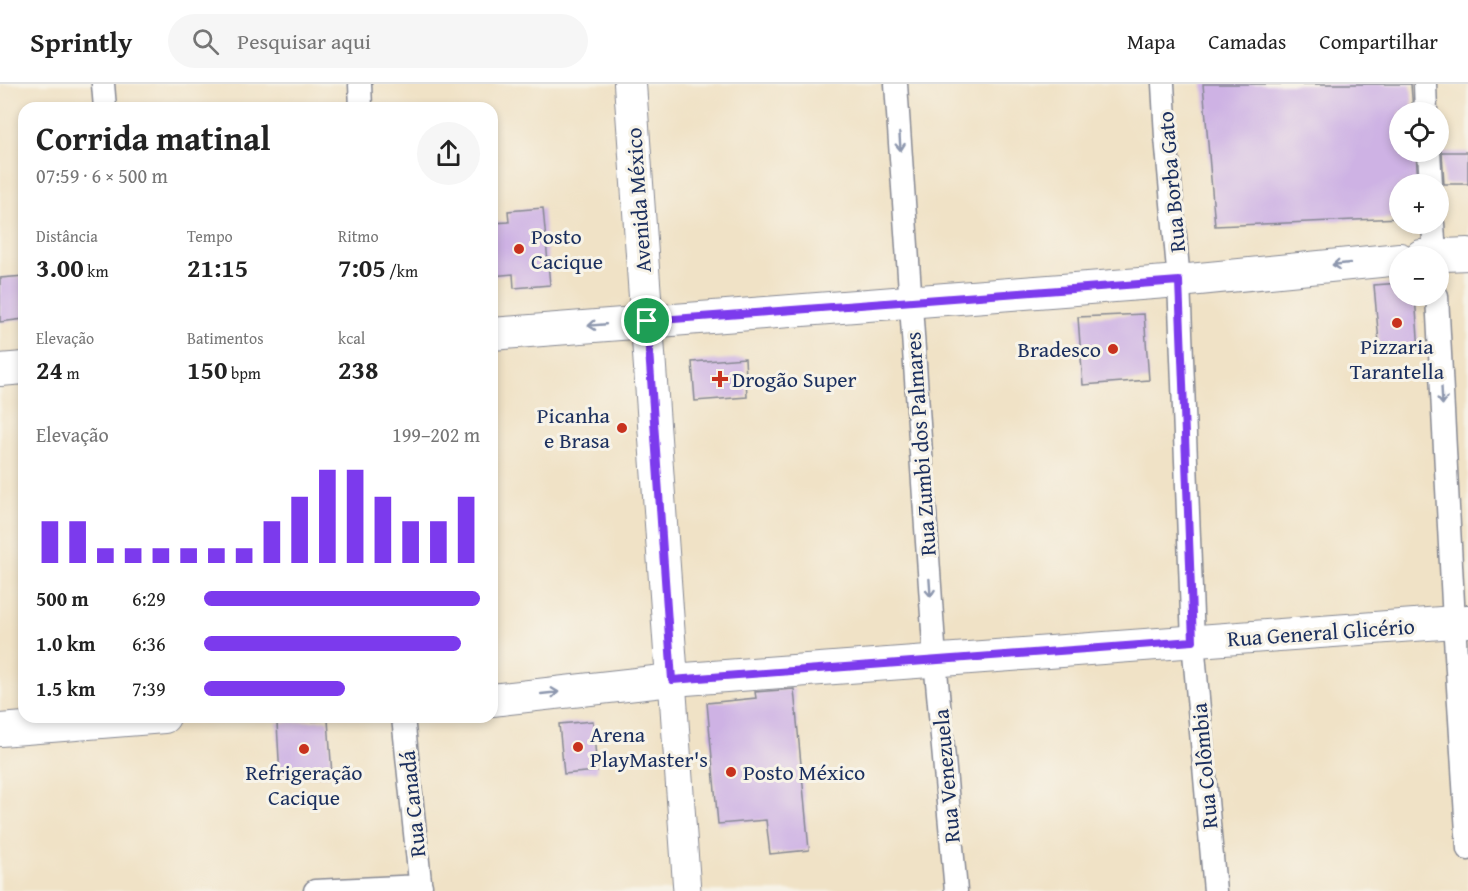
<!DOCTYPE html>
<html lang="pt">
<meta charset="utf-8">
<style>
body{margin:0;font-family:"Gentium Book Plus",serif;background:#f6f6f6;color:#222;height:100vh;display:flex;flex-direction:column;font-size:22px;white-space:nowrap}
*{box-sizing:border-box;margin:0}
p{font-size:20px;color:#767676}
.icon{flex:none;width:33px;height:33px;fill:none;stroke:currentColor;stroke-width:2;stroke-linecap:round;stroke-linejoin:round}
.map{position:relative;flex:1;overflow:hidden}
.sheet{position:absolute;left:18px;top:18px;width:480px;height:621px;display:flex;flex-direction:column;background:#fff;border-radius:18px;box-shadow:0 3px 9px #0003}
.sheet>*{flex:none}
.tools{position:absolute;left:1389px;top:18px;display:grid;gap:12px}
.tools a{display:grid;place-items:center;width:60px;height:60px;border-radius:50%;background:#fff;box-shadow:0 3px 9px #0003;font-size:30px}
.pin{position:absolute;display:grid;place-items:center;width:51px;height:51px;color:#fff;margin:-26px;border:3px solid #fff;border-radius:50%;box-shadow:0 2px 6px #0007}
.round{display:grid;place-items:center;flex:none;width:63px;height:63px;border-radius:32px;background:#f6f6f6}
.overview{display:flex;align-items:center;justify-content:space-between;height:102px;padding:0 18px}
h1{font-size:33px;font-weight:800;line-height:45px}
.figures{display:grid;grid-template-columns:repeat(3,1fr);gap:9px;height:102px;padding:6px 18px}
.figures div{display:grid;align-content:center}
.figures b{font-size:26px;font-weight:800}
.figures small{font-size:16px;font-weight:400}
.figures p{font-size:16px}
.chart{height:168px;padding:12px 18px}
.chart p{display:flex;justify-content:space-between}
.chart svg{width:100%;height:108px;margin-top:6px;stroke:#7c3aed;stroke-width:6}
ul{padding:0 18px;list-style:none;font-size:20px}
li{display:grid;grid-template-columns:96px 72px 1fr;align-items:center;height:45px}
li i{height:15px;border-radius:8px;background:#7c3aed}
header{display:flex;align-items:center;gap:36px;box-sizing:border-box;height:84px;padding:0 30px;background:#fff;border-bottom:2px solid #e0e0e0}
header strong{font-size:28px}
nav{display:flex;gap:33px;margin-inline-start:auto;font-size:21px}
.search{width:420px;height:54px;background:#f6f6f6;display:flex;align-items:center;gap:15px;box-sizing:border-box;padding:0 21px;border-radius:33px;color:#767676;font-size:22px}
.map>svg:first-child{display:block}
.building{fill:#ceb2e4}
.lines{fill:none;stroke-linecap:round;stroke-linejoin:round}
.minor-casing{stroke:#868892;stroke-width:25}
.tertiary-casing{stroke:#868892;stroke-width:29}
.secondary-casing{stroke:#868892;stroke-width:34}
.minor{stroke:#fff;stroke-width:22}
.tertiary{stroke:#fff;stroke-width:27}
.secondary{stroke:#fff;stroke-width:32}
.oneway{stroke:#8d97ae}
.route-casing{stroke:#fff;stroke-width:12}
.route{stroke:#7c3aed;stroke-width:8}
.poi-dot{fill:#c8321e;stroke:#f7f3e8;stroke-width:2}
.labels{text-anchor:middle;stroke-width:6;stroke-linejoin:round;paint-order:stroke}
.street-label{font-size:22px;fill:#1b2f5e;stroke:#f7f3e8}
.poi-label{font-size:22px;fill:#1b2f5e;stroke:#f7f3e8;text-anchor:start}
</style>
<header>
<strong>Sprintly</strong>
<div class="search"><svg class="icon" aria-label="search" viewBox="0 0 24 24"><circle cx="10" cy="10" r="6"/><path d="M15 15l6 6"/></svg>Pesquisar aqui</div>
<nav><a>Mapa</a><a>Camadas</a><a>Compartilhar</a></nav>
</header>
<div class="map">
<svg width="1468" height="807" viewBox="0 0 1468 807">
<rect width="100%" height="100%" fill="#f7f3e8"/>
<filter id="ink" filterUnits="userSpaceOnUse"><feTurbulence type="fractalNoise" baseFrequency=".0167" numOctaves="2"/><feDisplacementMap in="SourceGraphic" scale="12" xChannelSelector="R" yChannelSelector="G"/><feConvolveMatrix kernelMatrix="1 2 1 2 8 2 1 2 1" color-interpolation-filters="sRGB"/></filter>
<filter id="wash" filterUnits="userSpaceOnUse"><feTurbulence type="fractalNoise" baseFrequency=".008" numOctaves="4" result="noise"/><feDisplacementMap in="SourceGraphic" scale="24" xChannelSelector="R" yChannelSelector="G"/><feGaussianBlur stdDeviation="1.35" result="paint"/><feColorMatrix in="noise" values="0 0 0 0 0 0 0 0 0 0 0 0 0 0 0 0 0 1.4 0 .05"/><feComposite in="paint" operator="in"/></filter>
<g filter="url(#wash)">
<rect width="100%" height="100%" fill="#f0e2c6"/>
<g id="blocks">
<path class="building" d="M 1203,0 L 1411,0 L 1413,28 L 1400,28 L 1400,68 L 1416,68 L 1418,100 L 1400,100 L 1400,134 L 1215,142 Z
M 1442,68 L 1468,68 L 1468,100 L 1444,100 Z
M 543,124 L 550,201 L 514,204 L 513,190 L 492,192 L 492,139 L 509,138 L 508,127 Z
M 24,192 L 24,235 L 0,238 L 0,194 Z
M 1400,199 L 1400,212 L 1415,212 L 1419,267 L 1380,270 L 1374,201 Z
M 1144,230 L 1149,296 L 1083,301 L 1078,233 Z
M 745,274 L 747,313 L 695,317 L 692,278 Z
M 794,605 L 809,766 L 770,770 L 766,736 L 718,740 L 707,619 L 756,614 L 755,608 Z
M 328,636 L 332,691 L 280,694 L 277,639 Z
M 593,637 L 597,687 L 564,690 L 559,640 Z"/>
</g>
</g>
<g filter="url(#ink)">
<use href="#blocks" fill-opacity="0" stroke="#868892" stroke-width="1.5"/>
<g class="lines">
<defs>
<path id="minor" d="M 103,0 L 105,24
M 360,0 L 361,24
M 896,0 L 935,576 L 956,807
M 1163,0 L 1166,53 L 1179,197 L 1193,557 L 1215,807
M 1425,0 L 1426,28
M 1429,68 L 1431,100
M 1433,140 L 1435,172
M 1437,212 L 1454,538 L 1468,765
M 403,633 L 421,807
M 315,807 L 421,802"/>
<path id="tertiary" d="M 672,596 L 687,807"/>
<path id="secondary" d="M 630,0 L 672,596
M 1421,172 L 1468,170
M 492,250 L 1179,197 L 1400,175
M 0,286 L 24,284
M 492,616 L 672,596 L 1468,537
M 0,646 L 164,633"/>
</defs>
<use href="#minor" class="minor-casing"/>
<use href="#tertiary" class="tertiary-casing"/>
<use href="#secondary" class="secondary-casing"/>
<use href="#minor" class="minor"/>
<use href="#tertiary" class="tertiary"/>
<use href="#secondary" class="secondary"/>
</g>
<defs><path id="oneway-shaft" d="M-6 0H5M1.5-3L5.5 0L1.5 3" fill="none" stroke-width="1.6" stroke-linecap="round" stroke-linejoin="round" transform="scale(1.5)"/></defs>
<g class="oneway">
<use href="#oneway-shaft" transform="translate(900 58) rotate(86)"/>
<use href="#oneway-shaft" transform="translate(1341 180) rotate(174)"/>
<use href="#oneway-shaft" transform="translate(597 241) rotate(175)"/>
<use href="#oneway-shaft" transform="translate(1442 312) rotate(87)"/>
<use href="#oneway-shaft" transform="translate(930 504) rotate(86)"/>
<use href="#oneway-shaft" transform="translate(550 609) rotate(-6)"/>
</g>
</g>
<g class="lines" filter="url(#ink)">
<defs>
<path id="route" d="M 1179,197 L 1193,557 L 672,596 L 647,237 Z"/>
</defs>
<use href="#route" class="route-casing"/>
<use href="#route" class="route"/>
</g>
<g class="poi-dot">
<circle cx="519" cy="165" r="6"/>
<circle cx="1397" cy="239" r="6"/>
<circle cx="1113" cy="265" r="6"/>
<path d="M717 286h6v6h6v6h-6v6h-6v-6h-6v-6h6z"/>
<circle cx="622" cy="344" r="6"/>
<circle cx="578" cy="663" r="6"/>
<circle cx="304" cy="665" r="6"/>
<circle cx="731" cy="688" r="6"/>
</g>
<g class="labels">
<g class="street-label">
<text transform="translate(1171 98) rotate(-95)" y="8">Rua Borba Gato</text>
<text transform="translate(638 116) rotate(-94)" y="8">Avenida México</text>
<text transform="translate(920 360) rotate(-94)" y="8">Rua Zumbi dos Palmares</text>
<text transform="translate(1321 548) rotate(-4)" y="8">Rua General Glicério</text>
<text transform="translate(1204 682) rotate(-95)" y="8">Rua Colômbia</text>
<text transform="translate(946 692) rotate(-95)" y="8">Rua Venezuela</text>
<text transform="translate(412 720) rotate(-96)" y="8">Rua Canadá</text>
</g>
<g class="poi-label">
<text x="531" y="160">Posto<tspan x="531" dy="25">Cacique</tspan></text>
<text x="1397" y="270" text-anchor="middle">Pizzaria<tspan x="1397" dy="25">Tarantella</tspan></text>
<text x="1101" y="273" text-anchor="end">Bradesco</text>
<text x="732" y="303">Drogão Super</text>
<text x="610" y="339" text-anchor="end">Picanha<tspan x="610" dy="25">e Brasa</tspan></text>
<text x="590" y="658">Arena<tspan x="590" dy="25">PlayMaster's</tspan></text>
<text x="304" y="696" text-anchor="middle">Refrigeração<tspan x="304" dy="25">Cacique</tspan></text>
<text x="743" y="696">Posto México</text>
</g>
</g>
</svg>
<div class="tools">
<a><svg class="icon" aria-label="locate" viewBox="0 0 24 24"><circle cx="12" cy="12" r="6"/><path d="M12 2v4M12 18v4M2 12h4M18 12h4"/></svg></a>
<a>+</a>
<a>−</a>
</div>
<div class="pin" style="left:647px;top:237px;background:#1e9e55"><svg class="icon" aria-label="arrive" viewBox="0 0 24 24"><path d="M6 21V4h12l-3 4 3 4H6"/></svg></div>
<section class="sheet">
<div class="overview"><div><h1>Corrida matinal</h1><p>07:59 · 6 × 500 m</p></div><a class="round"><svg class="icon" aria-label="share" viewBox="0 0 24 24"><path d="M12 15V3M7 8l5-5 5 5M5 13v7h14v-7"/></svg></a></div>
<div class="figures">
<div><p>Distância</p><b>3.00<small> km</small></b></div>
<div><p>Tempo</p><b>21:15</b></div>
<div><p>Ritmo</p><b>7:05<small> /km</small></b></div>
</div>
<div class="figures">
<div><p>Elevação</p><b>24<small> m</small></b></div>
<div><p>Batimentos</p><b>150<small> bpm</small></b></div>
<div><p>kcal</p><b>238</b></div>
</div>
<div class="chart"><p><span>Elevação</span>199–202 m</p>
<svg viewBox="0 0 160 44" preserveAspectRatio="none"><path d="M5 44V27M15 44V27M25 44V38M35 44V38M45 44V38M55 44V38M65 44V38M75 44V38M85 44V27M95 44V17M105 44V6M115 44V6M125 44V17M135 44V27M145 44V27M155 44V17"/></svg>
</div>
<ul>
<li><b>500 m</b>6:29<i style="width:100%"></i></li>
<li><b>1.0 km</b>6:36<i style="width:93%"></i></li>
<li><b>1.5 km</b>7:39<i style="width:51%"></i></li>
</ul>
</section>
</div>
